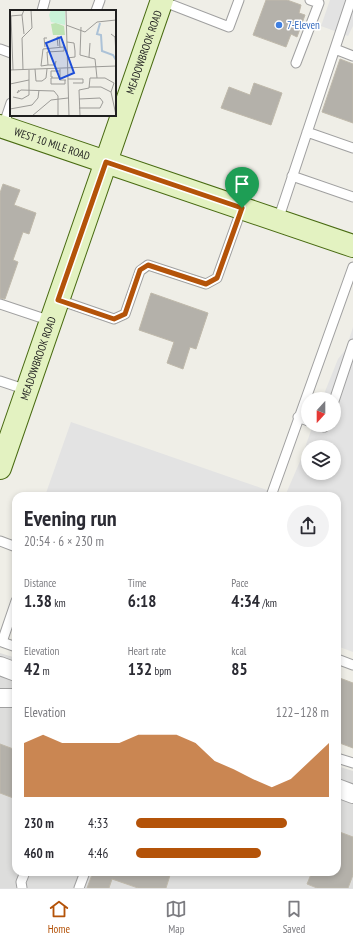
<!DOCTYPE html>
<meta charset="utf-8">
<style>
body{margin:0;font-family:"PT Sans Narrow",sans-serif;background:#f2f2f3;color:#2b2b33;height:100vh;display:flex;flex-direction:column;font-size:15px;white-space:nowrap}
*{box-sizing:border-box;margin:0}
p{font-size:13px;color:#7c7c81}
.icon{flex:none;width:22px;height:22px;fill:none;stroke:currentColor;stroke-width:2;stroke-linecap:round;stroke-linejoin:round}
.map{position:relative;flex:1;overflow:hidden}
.panel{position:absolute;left:12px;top:492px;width:329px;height:384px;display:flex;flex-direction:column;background:#fff;border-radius:12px;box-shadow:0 2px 6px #0003}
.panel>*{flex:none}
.needle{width:26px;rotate:201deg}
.buttons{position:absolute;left:301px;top:392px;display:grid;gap:8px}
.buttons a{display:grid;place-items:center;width:40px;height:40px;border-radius:50%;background:#fff;box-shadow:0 2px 6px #0003;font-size:20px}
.pin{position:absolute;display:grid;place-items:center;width:34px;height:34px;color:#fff;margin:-41px -17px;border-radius:50% 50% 50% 0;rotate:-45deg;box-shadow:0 0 4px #0007}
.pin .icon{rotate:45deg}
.round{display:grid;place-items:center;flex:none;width:42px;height:42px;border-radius:21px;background:#f2f2f3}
.head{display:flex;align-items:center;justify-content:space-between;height:68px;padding:0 12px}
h1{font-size:22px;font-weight:700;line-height:30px}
.figures{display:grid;grid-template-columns:repeat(3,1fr);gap:6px;height:68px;padding:4px 12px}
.figures div{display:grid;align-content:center}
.figures b{font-size:17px;font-weight:700}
.figures small{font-size:11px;font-weight:400}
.figures p{font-size:11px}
.chart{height:112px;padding:8px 12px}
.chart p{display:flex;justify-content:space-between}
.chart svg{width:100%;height:72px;margin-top:4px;fill:#b45309;opacity:.7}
ul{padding:0 12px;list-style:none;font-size:13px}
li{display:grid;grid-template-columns:64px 48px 1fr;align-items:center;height:30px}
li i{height:10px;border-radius:5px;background:#b45309}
.menu{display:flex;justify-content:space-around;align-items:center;height:56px;border-top:1px solid #e1e1e2;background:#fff;font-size:11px;color:#7c7c81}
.menu a{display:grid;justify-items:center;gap:2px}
.menu .current{color:#b45309}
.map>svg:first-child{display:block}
.residential{fill:#dddddc}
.parking{fill:#e3e3e3;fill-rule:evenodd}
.building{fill:#b4b1aa;stroke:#bfb9ab}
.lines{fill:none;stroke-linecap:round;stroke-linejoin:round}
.lane-casing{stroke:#a0a0a0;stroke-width:11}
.street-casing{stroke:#a0a0a0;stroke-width:20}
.secondary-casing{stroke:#496b12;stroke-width:24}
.lane{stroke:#fff;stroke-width:9}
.street{stroke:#fff;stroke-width:18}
.secondary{stroke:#e3f2c1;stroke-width:22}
.route-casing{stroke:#fff;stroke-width:8}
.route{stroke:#b45309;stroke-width:5}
.shop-dot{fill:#3f7fe0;stroke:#fff;stroke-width:1.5}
.labels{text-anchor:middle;stroke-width:3;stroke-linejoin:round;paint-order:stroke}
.shop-label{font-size:11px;fill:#366cbe;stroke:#fff;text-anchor:start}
.street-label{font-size:11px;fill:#1f1f1f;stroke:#fff}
.inset-river{fill:none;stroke:#acc2d7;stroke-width:2}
.inset-road{fill:none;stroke:#9c9b97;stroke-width:1}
.view{fill:#1d4ed8;fill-opacity:0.15;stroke:#1d4ed8;stroke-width:2}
.inset-edge{fill:none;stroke:#1f1f1f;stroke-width:2}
</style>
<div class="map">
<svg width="353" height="888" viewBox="0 0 353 888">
<rect width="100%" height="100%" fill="#efeee7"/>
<path class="residential" d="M 0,653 L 16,658 L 16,872 L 337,872 L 337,766 L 353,771 L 353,888 L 0,888 Z"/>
<path class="parking" d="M 330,0 L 353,0 L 353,26 L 348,36 L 321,26 Z
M 353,327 L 353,652 L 337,646 L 337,496 L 285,496 L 301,459 L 313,425 L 334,425 L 334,399 L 322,399 L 338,359 L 346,349 ZM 308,447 L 334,447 L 334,473 L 308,473 Z
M 71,422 L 264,489 L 282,496 L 45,496 Z"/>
<path class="building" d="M 266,0 L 287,0 L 301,5 L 299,13 L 305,15 L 297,37 L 291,34 L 286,47 L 253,35 Z
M 340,59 L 353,64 L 353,123 L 322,112 Z
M 254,83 L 282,93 L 271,125 L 221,108 L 229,87 L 250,95 Z
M 3,184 L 20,190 L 14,205 L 36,213 L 29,234 L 23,232 L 13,260 L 18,262 L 5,299 L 0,298 L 0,193 Z
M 151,293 L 208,313 L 196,349 L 190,347 L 183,369 L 167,363 L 174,342 L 139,330 Z
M 337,677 L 353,683 L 353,748 L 337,742 Z
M 0,744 L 16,750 L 16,799 L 0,793 Z
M 337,831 L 353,837 L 353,875 L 348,888 L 317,888 L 307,884 L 312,872 L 337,872 Z
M 93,872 L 171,872 L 166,888 L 138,888 L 112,879 L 109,888 L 87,888 Z"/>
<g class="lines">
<defs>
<path id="lane" d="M 162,1 L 229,27 L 239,0
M 42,11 L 45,0
M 96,11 L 100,0
M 0,49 L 11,53
M 335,49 L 353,56
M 296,63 L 319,3 L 310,0
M 3,127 L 11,103
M 307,132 L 353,148
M 292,176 L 353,197
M 278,220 L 351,0
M 59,300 L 114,319 L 125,314 L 140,271 L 148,265 L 206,284 L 217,278 L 242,208
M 0,304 L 51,321
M 0,381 L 27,390
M 334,401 L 353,344
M 298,417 L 308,421
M 318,425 L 324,427 L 325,425
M 271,496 L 353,267
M 0,541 L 16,547
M 16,601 L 2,642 L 16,647
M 337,659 L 353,665
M 337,758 L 353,763
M 22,888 L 21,882 L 25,872
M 79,888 L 85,872"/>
<path id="street" d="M 0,666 L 16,672
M 0,698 L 16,698
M 337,788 L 353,794"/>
<g id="secondary">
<path id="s1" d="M 0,126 L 353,246"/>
<path id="s2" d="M 0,468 L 162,0"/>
</g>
</defs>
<use href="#lane" class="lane-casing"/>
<use href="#street" class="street-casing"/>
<use href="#secondary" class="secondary-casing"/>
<use href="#lane" class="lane"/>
<use href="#street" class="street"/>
<use href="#secondary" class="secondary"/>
</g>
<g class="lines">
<defs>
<path id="route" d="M 106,162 L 242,208 L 217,278 L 206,284 L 148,265 L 140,270 L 125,314 L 114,319 L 58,300 Z"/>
</defs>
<use href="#route" class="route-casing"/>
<use href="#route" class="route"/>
</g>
<circle class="shop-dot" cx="279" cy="25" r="4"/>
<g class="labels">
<g class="shop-label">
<text x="287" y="29">7-Eleven</text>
</g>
<g class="street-label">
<text dy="4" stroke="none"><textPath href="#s2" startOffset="440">MEADOWBROOK ROAD</textPath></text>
<text dy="4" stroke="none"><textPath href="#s1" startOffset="55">WEST 10 MILE ROAD</textPath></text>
<text dy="4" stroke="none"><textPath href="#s2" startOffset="116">MEADOWBROOK ROAD</textPath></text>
</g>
</g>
<g transform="translate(10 10)">
<rect width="106" height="106" fill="#efeee7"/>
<path d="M 46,13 L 54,16 L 55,25 L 43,25 L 41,14 Z" fill="#bee3b3"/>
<path d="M 41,0 L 55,0 L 55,15 L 41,12 L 39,5 Z" fill="#c9f3d8"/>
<path class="inset-river" d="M 90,13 L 87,24 L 91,25 L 92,41 L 103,45 L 106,50"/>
<path class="inset-road" d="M 56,0 L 59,106M 12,5 L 14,24M 0,6 L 12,5 L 14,0M 1,6 L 3,60M 56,15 L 75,22 L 87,12 L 106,10M 71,17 L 70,45 L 85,49 L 87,68M 101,24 L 105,27 L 106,45M 57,32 L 64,33 L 65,41 L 65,47 L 57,48M 48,36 L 47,27 L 49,27 L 50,37M 35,37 L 34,28 L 37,28M 79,47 L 80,33M 46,51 L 45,55 L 38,55 L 37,42 L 54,41M 38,55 L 31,56 L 33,39 L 54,37 L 54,41M 25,59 L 26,71 L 32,71 L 36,68 L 37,59M 50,59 L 50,70 L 56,70M 0,60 L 106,56M 13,60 L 12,28 L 22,18 L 21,0M 43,67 L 41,67 L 41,61 L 50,61M 50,68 L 41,68 L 41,74 L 55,74 L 55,70M 58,69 L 73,69 L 73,73 L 63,73M 0,74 L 19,70M 79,77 L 91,77 L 101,82M 9,80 L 7,83 L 11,80 L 44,81 L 48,86 L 48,106M 3,87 L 12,89 L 19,85 L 19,60M 69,89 L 90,88 L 93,92 L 90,98 L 69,98M 0,99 L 22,95 L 28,88 L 29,80M 22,106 L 41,90 L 58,88M 70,106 L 69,80 L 79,78 L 80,68 L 95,68 L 104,73 L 101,82 L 106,105"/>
<path class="view" d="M 51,27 L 64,63 L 50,69 L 36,33 Z"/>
<rect width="106" height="106" class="inset-edge"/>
</g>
</svg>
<div class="buttons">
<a><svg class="needle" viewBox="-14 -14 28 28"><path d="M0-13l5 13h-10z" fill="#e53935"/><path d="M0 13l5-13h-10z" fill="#7c7c81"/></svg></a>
<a><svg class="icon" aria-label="layers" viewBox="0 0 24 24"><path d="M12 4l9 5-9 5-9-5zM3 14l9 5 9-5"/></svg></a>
</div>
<div class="pin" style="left:242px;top:208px;background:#1e9e55"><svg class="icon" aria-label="arrive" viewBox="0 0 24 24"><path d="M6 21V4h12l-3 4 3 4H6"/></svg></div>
<section class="panel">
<div class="head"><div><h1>Evening run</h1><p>20:54 · 6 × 230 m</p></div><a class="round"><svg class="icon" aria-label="share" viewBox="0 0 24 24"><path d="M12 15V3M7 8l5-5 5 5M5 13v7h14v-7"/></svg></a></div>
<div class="figures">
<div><p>Distance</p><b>1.38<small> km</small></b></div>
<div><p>Time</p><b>6:18</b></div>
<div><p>Pace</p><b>4:34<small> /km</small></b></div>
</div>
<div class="figures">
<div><p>Elevation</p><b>42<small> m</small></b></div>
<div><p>Heart rate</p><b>132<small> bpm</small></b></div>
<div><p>kcal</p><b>85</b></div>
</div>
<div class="chart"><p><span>Elevation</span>122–128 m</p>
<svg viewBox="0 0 160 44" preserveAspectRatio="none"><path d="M0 44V11L10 6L20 11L30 11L40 11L50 11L60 6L70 6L80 6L90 11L100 22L110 27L120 33L130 38L140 33L150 22L160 11V44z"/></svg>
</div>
<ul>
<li><b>230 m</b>4:33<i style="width:78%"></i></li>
<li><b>460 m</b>4:46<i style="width:65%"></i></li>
</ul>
</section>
</div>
<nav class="menu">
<a class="current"><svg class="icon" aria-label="home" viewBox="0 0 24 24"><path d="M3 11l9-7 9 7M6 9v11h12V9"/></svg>Home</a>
<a><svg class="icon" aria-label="map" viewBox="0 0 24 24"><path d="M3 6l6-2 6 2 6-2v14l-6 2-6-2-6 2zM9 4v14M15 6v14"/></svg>Map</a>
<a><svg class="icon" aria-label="saved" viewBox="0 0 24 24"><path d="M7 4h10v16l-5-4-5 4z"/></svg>Saved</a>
</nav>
